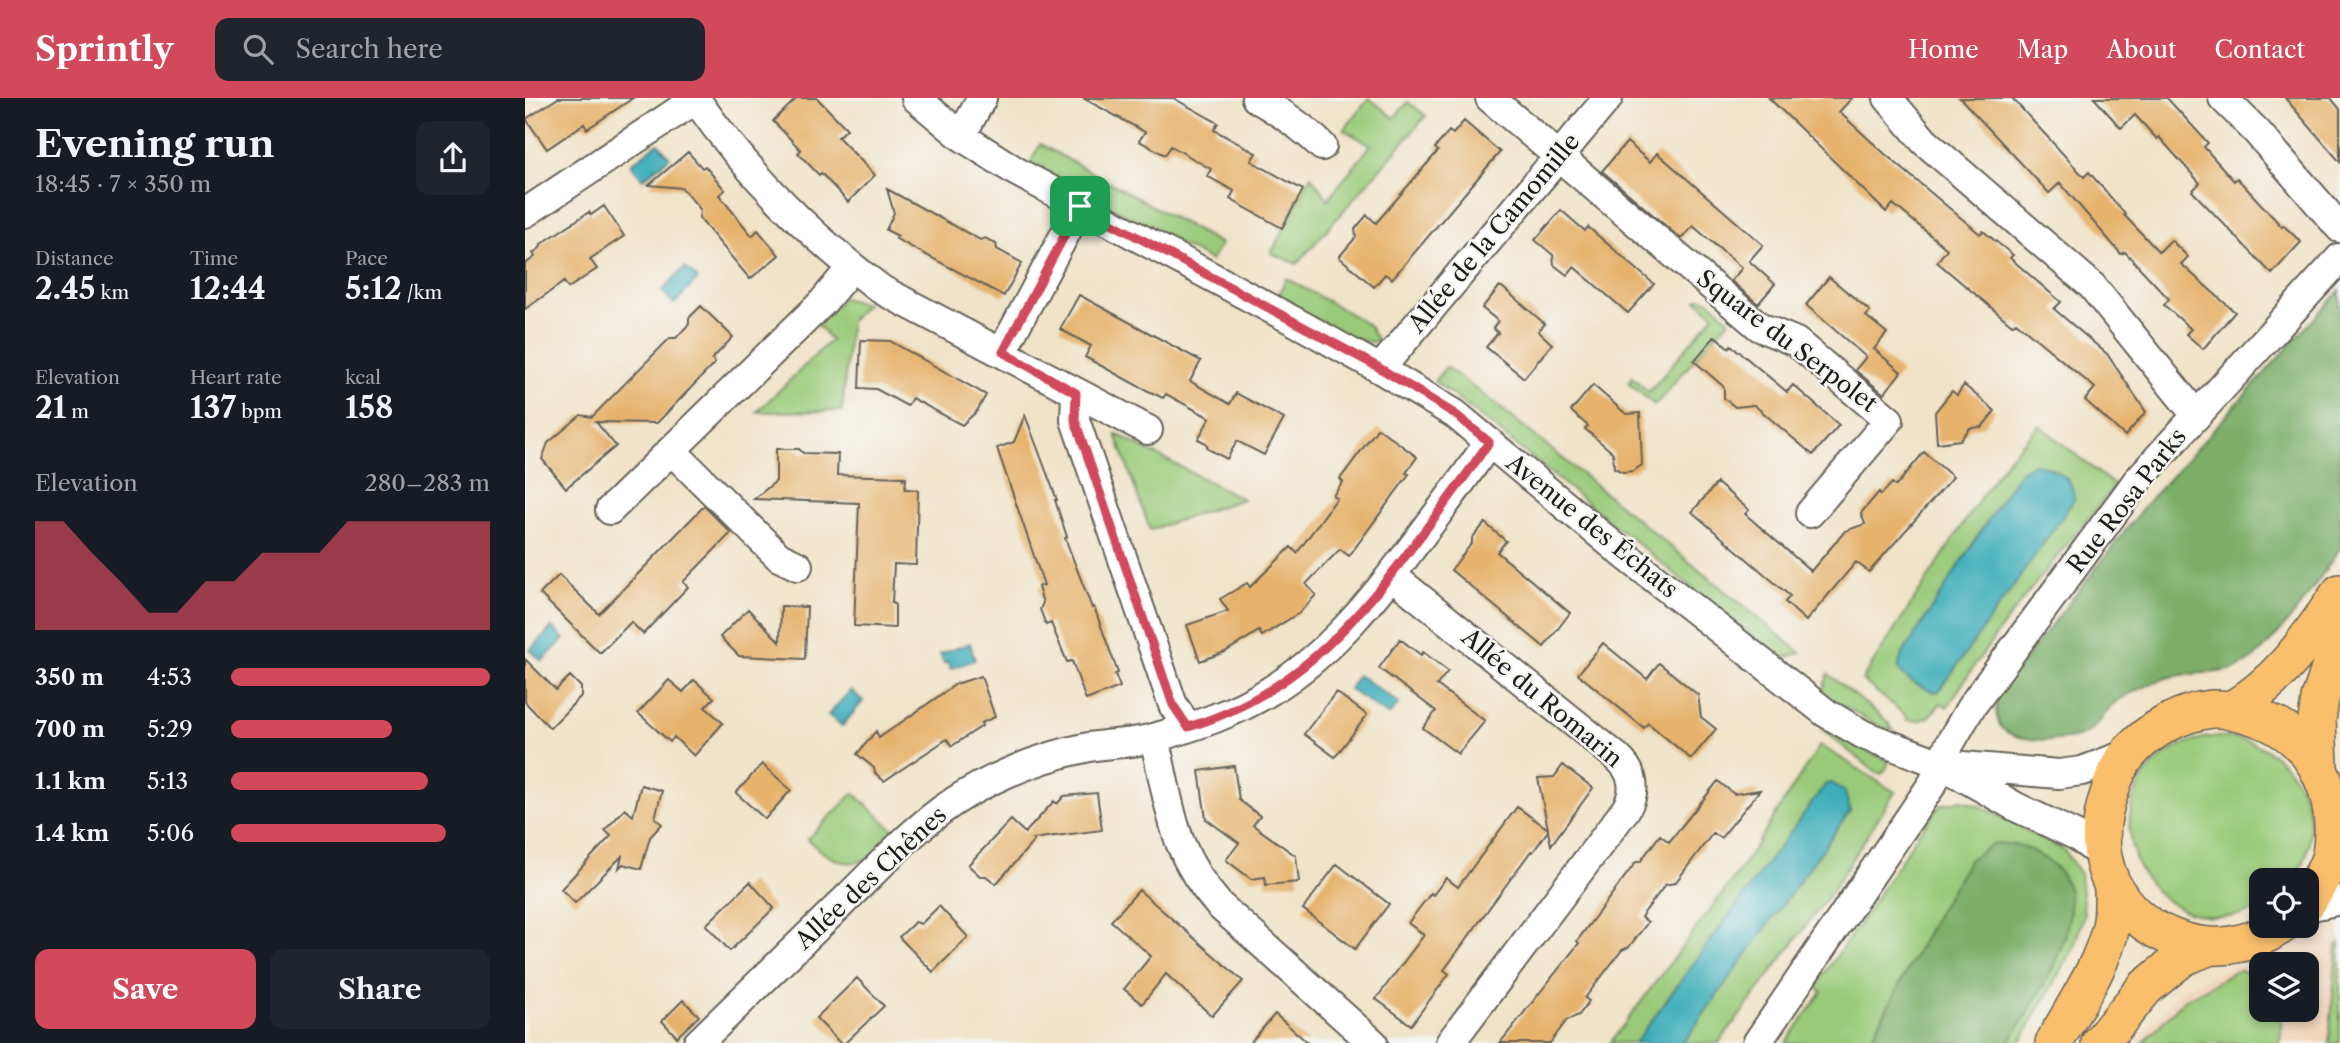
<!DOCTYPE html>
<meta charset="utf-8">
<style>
body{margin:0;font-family:"Libre Caslon Text",serif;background:#20242c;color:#f1f3f6;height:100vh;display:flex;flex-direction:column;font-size:26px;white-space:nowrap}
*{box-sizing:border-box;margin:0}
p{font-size:23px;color:#9ea1a6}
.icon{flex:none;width:38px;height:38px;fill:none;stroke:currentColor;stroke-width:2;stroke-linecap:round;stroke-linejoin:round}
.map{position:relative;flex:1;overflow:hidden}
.sheet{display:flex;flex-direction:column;background:#171b24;width:525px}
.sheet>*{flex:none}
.buttons{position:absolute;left:1724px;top:770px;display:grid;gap:14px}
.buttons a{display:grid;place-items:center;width:70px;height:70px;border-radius:14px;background:#171b24;box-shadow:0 4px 10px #0003;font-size:35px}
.pin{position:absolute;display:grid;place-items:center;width:60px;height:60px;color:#fff;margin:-30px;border-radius:14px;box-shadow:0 4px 10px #0006}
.round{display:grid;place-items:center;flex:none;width:74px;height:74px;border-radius:14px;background:#20242c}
.summary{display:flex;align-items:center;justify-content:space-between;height:119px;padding:0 35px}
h1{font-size:38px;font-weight:700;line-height:52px}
.metrics{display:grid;grid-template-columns:repeat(3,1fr);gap:10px;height:119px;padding:7px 35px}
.metrics div{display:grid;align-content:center}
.metrics b{font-size:30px;font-weight:700}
.metrics small{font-size:19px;font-weight:400}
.metrics p{font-size:19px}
.chart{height:196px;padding:14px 35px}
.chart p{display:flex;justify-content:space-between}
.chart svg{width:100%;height:126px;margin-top:7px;fill:#d1495b;opacity:.7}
.primary-button{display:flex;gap:14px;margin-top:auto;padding:14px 35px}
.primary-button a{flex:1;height:80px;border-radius:14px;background:#d1495b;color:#fff;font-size:28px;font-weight:700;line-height:80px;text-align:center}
.primary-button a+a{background:#20242c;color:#f1f3f6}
ul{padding:0 35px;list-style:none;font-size:23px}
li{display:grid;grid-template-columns:112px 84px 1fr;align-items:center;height:52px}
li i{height:18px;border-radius:9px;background:#d1495b}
header{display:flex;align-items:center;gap:42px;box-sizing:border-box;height:98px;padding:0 35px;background:#d1495b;color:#fff}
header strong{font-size:33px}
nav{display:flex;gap:38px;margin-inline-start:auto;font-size:24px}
.search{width:490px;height:63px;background:#20242c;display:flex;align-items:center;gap:18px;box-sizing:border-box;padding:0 24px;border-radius:14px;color:#9ea1a6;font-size:26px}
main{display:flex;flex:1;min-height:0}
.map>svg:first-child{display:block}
.built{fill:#f1d5bd;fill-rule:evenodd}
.green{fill:#9aca79;stroke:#5b734a;stroke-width:2}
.forest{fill:#7bae69;stroke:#4c6542;stroke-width:2}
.water{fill:#3dadba;stroke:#2c646b;stroke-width:2}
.building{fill:#e6b26c}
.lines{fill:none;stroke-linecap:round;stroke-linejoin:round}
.minor-casing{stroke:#666259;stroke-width:32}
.major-casing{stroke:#666259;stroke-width:40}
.minor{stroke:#fff;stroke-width:28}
.major{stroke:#f9bf6d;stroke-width:37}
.route-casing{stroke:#fff;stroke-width:14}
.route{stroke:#d1495b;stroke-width:9}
.labels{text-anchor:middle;stroke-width:5;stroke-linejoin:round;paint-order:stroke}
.street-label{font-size:24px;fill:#1c1c1c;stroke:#f6f6f2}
</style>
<header>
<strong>Sprintly</strong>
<div class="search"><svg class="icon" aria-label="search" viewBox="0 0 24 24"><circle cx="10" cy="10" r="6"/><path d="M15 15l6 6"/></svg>Search here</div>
<nav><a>Home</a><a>Map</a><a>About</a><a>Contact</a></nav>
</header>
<main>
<section class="sheet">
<div class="summary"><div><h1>Evening run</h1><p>18:45 · 7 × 350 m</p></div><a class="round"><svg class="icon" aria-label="share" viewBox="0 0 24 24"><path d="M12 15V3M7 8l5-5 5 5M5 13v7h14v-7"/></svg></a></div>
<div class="metrics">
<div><p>Distance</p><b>2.45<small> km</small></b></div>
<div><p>Time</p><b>12:44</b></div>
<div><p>Pace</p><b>5:12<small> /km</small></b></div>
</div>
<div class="metrics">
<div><p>Elevation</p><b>21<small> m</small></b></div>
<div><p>Heart rate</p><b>137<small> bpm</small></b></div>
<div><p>kcal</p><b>158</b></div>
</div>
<div class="chart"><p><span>Elevation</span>280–283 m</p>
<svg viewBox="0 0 160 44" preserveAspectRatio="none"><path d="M0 44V6L10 6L20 17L30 27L40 38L50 38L60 27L70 27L80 17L90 17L100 17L110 6L120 6L130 6L140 6L150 6L160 6V44z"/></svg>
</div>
<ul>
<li><b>350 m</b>4:53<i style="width:100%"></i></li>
<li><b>700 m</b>5:29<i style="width:62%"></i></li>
<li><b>1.1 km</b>5:13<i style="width:76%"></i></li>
<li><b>1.4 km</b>5:06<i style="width:83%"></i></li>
</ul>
<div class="primary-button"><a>Save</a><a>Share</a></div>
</section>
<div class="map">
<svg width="1815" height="945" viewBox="0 0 1815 945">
<rect width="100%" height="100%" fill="#f6f6f2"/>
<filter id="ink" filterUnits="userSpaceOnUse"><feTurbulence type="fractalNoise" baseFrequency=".0143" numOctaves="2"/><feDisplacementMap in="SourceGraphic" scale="14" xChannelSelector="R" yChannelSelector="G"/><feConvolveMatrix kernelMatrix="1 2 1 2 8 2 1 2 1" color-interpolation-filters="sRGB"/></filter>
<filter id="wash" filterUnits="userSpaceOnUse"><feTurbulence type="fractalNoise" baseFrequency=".00686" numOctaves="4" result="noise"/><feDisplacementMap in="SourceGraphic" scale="28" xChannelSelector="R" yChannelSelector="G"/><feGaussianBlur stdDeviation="1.57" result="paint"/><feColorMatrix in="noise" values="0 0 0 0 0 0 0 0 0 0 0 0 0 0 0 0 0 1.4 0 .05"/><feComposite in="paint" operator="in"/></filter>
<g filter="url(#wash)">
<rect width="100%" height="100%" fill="#f0e3c9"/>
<path class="built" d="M 1815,791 L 1815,945 L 1609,945 L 1659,890 L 1700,872 L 1787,826 ZM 1736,866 L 1782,866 L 1782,912 L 1736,912 Z"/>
<path class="green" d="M 844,0 L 869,20 L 883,4 L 901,18 L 772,166 L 746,155 L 786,78 L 803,101 L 846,47 L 819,32 Z
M 515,46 L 696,146 L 686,163 L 505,65 Z
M 761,180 L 838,223 L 844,228 L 853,243 C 834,251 772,210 753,199 Z
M 318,200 L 341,206 L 325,223 L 317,313 L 232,314 L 306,242 L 292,226 Z
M 1176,200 C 1188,202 1196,214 1204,222 L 1130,307 L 1104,286 L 1107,279 L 1124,294 L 1189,217 L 1172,202 Z
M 921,269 L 972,307 L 1276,555 L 1255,561 L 965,326 L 909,283 Z
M 1514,327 L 1590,388 C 1533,457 1473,528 1426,604 L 1422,609 L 1416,605 C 1404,619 1401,625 1382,622 L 1380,617 L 1337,582 L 1457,397 L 1482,362 Z
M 591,336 L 718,401 L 625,432 Z
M 1303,576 L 1363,624 L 1368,632 L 1353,628 L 1297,595 Z
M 1295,630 L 1364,663 L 1360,673 L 1357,676 L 1352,675 Z
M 1682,639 C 1699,639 1715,639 1730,646 C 1774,665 1797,718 1779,763 C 1776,770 1772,776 1768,782 L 1736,782 L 1736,809 C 1724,816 1709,819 1695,819 C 1610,820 1572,711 1638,658 C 1651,648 1667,643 1682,639 Z
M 1295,647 L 1370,694 L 1304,797 L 1194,945 L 1085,945 L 1215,772 Z
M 329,695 L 371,734 C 364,742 356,753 347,758 C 323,774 299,758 282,741 Z
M 1437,702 L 1457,709 L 1539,752 L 1555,776 L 1559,816 L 1549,849 L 1495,945 L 1484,945 L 1529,868 L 1444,763 L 1411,817 L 1344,945 L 1261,945 L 1297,894 L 1290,888 L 1335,825 L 1394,734 L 1416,707 Z
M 1815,845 L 1815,945 L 1804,945 L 1812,848 Z
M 1713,872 L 1736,879 L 1736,912 L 1757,912 L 1755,945 L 1618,945 L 1659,902 Z"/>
<path class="forest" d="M 1815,192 L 1815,450 C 1794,482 1753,544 1722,565 C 1701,579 1662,572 1639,581 C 1625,586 1602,596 1591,604 C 1580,613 1574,628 1562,635 C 1545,645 1495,645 1479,632 C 1469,623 1471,608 1472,597 L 1622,405 Z
M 1469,745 C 1479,746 1491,746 1501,750 C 1507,752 1514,757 1519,760 C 1584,799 1510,901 1484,945 L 1344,945 L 1411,817 L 1444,762 Z"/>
<path class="water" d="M 133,45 L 145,59 L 118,81 L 106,66 Z
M 160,169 L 173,181 L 149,206 L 137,193 Z
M 1508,366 C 1529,368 1550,380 1549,402 L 1417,589 L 1413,594 C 1404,594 1376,580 1374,571 C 1373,568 1375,563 1376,559 L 1475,403 L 1495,374 Z
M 27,529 L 39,541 L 17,563 L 5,552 Z
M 445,545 L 450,562 L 425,571 L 423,564 L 419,566 L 415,556 Z
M 833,577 L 874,605 L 864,618 L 824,591 Z
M 326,592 L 338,603 L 317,628 L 303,617 Z
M 1307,685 L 1320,694 L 1325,713 L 1158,945 L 1110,945 L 1297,691 L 1301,686 Z"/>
<g id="blocks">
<path class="building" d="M 33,0 L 108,0 L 62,31 L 59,26 L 22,51 L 1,21 Z
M 272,0 L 292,0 L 322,31 L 313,39 L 350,77 L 323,104 L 296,75 L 294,77 L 273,55 L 276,52 L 248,23 Z
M 558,0 L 648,0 L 693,25 L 689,32 L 731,55 L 726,63 L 778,92 L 757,130 L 705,101 L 709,93 L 682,78 L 686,71 L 646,48 L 640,57 L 614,43 L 620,34 Z
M 1244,0 L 1327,0 L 1314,14 L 1360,56 L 1455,136 L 1458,133 L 1488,157 L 1485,160 L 1536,204 L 1529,211 L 1582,256 L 1621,314 L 1600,338 L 1560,302 L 1570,290 L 1491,224 L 1487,227 L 1412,164 L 1422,151 L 1368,106 L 1361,114 Z
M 1435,0 L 1487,0 L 1559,79 L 1564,74 L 1600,116 L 1599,117 L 1634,154 L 1646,142 L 1663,159 L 1656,166 L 1710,214 L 1678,251 L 1661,236 L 1666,231 L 1639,207 L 1644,201 L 1600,154 L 1596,156 L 1535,85 L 1524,95 Z
M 1569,0 L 1642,0 L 1683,45 L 1679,49 L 1709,83 L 1712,80 L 1757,129 L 1758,127 L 1776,144 L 1747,176 L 1667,93 L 1675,85 L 1634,39 L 1632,41 L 1610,17 L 1596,30 Z
M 1760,0 L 1806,0 L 1815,11 L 1815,64 Z
M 939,23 L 975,54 L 867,181 L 860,176 L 849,189 L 814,159 L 831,139 L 830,131 L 842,117 L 851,125 L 913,53 L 910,50 L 924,33 L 928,36 Z
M 1102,44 L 1125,64 L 1132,55 L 1238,147 L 1224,163 L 1250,186 L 1233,206 L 1206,183 L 1217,170 L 1168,128 L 1156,141 L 1077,73 Z
M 163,54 L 177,70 L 180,68 L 200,92 L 194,97 L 227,138 L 233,132 L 254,157 L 225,181 L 174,120 L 175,111 L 157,90 L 124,87 Z
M 362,91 L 455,142 L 460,140 L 471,146 L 472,151 L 497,165 L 479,198 L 371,141 L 373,138 L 361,132 L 369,115 Z
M 79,108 L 99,138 L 65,161 L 72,171 L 43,190 L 39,184 L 0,211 L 0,166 L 10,159 L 8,155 L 15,150 L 16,146 L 64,114 L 66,117 Z
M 1036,112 L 1060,133 L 1063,129 L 1129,186 L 1103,215 L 1049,169 L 1042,177 L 1029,167 L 1028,157 L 1010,142 Z
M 1304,179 L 1345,213 L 1341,218 L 1362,235 L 1349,251 L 1376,274 L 1359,296 L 1330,272 L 1341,259 L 1281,207 Z
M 974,189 L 977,189 L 1020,226 L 1013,233 L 1027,246 L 999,280 L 961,249 L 973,235 L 968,230 L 973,223 L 957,210 Z
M 554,197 L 676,263 L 665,283 L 705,306 L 711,295 L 759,321 L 739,357 L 712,343 L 702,361 L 683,351 L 681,345 L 673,341 L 685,320 L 641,296 L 638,300 L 613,288 L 560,259 L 566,248 L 535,231 Z
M 176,208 L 208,239 L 187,261 L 190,265 L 132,325 L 71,324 L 91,348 L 41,390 L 17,361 L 23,345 L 56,317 L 67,319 L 145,240 L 151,240 L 164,226 L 164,220 Z
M 1190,238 L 1204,250 L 1206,247 L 1262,294 L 1268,287 L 1314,327 L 1288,357 L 1229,307 L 1210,309 L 1199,300 L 1199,289 L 1169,263 Z
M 336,242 L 365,243 L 461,297 L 452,313 L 437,327 L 387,300 L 382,308 L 351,291 L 334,290 Z
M 1068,287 L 1101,316 L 1115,315 L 1117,367 L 1108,373 L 1098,374 L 1089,370 L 1088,355 L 1060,331 L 1063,328 L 1046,313 Z
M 1439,287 L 1470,313 L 1457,329 L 1445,330 L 1435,342 L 1412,345 L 1410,314 L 1427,293 L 1432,297 Z
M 500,317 L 532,402 L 530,402 L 542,439 L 540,440 L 567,510 L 569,509 L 593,575 L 590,576 L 595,589 L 561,602 L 547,563 L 542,564 L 526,525 L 521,527 L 515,511 L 518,505 L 513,489 L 519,487 L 472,350 L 489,344 Z
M 853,330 L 892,359 L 881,375 L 884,376 L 824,458 L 815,451 L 781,486 L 791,497 L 774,515 L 737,538 L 734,533 L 700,554 L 675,563 L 662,527 L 703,513 L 695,501 L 722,485 L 725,489 L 766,449 L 772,455 L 812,400 L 808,398 L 818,384 L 815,381 Z
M 251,351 L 274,351 L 278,355 L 313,356 L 312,377 L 379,379 L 378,381 L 381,380 L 380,391 L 393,392 L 391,467 L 369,466 L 367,504 L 370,507 L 370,530 L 329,528 L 334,405 L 229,401 L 251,383 Z
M 1399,354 L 1428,379 L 1344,474 L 1331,464 L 1281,523 L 1260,504 L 1265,498 L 1167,414 L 1192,385 L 1224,412 L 1220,416 L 1286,473 L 1320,433 L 1340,426 L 1336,415 L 1354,394 L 1356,397 L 1367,385 L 1371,388 Z
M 179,408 L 206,435 L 158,484 L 163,489 L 118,536 L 106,524 L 75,555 L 15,496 L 34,477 L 74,516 Z
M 960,425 L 981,443 L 972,454 L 1045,515 L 1019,549 L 926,472 L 947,445 L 947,440 Z
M 256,508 L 282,509 L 280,561 L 214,558 L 195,539 L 223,511 L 255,544 Z
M 875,541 L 896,557 L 898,554 L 923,573 L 912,587 L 960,623 L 933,656 L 898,630 L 911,613 L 854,570 Z
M 1078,545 L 1122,581 L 1134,565 L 1173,597 L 1176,619 L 1191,631 L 1166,661 L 1123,625 L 1119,630 L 1053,576 Z
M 0,561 L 31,592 L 45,578 L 56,589 L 56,598 L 25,630 L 0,604 Z
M 456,578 L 470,619 L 456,625 L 457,628 L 427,648 L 422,641 L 359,683 L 350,675 L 349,670 L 332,656 L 351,633 L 354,640 L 431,586 Z
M 144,582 L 158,594 L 169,582 L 189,600 L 180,609 L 198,625 L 169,658 L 149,639 L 145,644 L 113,615 Z
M 811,594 L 842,617 L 810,659 L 779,636 Z
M 237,666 L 266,692 L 240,721 L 211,695 Z
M 1038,667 L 1068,690 L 1026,747 L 1023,733 L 1008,754 L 1006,753 L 919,872 L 924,876 L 886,927 L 851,901 L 899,837 L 883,825 L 906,795 L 908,797 L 921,780 L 933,789 L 992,709 L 1023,731 L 1013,680 L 1029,679 Z
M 709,668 L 714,702 L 735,718 L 728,727 L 771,758 L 774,784 L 741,787 L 740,779 L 726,781 L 701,762 L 714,745 L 681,721 L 674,673 Z
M 1193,683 L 1209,696 L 1235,692 L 1196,740 L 1188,735 L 1150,785 L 1140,787 L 1116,819 L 1123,824 L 1104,849 L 1097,852 L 1060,900 L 1064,903 L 1054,917 L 1042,922 L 1025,945 L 975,945 L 1054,845 L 1052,843 L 1111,764 L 1115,764 L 1135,737 L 1144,744 Z
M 116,687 L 137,693 L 130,720 L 137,726 L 125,739 L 116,771 L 98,766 L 94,770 L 97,758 L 50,805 L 36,791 L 86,738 L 80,732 L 100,711 L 108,718 Z
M 572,695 L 577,732 L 507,741 L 509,743 L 471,786 L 461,778 L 455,778 L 443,767 L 486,722 L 500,735 L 529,703 L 532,706 L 539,698 Z
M 812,766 L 864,806 L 830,851 L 778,811 Z
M 225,784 L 249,810 L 205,853 L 181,827 Z
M 614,792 L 718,883 L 687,918 L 641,876 L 617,906 L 599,891 L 626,858 L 586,823 Z
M 414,808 L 443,839 L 408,874 L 374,839 L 390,824 L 396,826 Z
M 332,880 L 359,908 L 320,945 L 315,945 L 291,920 Z
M 158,902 L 174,918 L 152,939 L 137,923 Z
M 750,916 L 783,945 L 725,945 Z"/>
</g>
</g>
<g filter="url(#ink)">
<use href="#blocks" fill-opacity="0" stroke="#666259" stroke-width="2"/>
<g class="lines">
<defs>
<path id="minor" d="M 170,0 C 221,74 286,139 357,192 L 623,332
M 391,0 L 436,38 L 492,74 L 780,229 L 855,271 L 930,316 L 1096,454 L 1301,615 L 1339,637 L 1416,666 L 1491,709 L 1552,738 L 1578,758
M 731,0 C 755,14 777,28 797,48
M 965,0 L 1235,229 L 1271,244 L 1364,322 L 1285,415
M 1363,0 L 1399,43 L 1567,188 L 1671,317
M 1698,0 L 1732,34 L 1815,130
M 436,38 L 457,0
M 0,115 L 171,1
M 477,254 L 555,108
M 855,271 L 1083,0
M 551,295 L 550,322 L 648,607 L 663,629
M 147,353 L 254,459 L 273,468
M 85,412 L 297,205 L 327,169
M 866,477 L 1093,660 C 1109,675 1112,692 1101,711 L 925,945
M 629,640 C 646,708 645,751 694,807 L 848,945
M 1426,667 L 1534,676 L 1557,673 L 1602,656
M 1782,809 L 1815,802
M 173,945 C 222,897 272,849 321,801 C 359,764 395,723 441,696 C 479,674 520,658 564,649 C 586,645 610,646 632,639 C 671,628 710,615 745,593 C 804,557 848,502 889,447 C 915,413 940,380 964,344
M 1232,945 L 1408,685 L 1424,647 L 1446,609 L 1612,383 L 1815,160"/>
<path id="major" d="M 1705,613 C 1756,583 1782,542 1815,495
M 1794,667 L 1792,622 L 1795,601 L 1815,540
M 1755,828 C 1725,848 1689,854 1654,842 C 1588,819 1561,758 1585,693 C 1589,680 1595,665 1604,655 C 1624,632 1657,614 1687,611 C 1704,610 1724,616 1739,622 C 1793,644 1815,701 1806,757 C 1801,774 1791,790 1782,804
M 1529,945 C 1549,908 1577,869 1586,828 C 1589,815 1588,802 1588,789
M 1575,945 L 1620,890 L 1658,859 L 1685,848"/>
</defs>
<use href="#minor" class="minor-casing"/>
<use href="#major" class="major-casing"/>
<use href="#minor" class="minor"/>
<use href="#major" class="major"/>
</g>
</g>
<g class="lines" filter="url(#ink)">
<defs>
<path id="route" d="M 555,108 L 853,269 L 930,316 L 964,344 C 940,380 914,414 888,448 C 827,530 764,599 663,629 L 648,607 L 550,322 L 551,295 L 478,254 Z"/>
</defs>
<use href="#route" class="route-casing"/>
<use href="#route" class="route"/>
</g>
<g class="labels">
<g class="street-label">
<text transform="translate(969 135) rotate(-50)" y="8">Allée de la Camomille</text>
<text transform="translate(1262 243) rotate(37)" y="8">Square du Serpolet</text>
<text transform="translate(1602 403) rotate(-52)" y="8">Rue Rosa Parks</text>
<text transform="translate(1067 428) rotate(39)" y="8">Avenue des Échats</text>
<text transform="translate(1017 600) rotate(40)" y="8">Allée du Romarin</text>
<text transform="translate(346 780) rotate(-43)" y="8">Allée des Chênes</text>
</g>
</g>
</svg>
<div class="buttons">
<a><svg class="icon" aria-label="locate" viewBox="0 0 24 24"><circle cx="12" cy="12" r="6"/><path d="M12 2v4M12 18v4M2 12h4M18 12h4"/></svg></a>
<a><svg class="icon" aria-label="layers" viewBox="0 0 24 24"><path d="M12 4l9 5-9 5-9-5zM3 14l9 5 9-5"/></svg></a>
</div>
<div class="pin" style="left:555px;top:108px;background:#1e9e55"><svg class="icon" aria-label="arrive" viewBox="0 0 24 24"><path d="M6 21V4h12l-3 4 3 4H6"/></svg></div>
</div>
</main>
